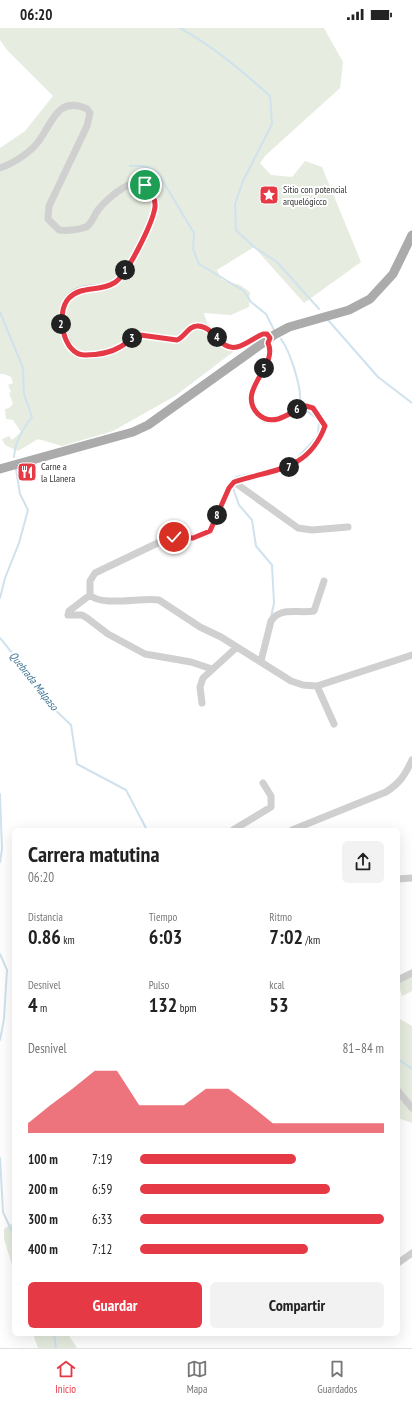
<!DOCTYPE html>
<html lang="es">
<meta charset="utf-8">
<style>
body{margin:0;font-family:"PT Sans Narrow",sans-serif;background:#f2f2f2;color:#222;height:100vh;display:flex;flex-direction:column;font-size:15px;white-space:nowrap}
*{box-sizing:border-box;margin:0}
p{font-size:13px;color:#767676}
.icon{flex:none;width:22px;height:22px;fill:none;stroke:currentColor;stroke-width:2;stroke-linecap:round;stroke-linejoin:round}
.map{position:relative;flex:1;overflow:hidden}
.side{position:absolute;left:12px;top:800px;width:388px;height:508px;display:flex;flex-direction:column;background:#fff;border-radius:6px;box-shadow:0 4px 16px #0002}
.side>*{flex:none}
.pin{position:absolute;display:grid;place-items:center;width:34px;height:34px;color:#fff;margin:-17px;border:2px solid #fff;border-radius:50%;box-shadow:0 1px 4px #0007}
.km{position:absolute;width:20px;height:20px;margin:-10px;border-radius:50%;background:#222;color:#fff;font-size:11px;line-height:20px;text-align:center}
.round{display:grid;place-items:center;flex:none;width:42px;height:42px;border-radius:6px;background:#f2f2f2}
.headline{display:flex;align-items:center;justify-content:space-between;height:68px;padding:0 16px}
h1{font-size:22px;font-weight:700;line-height:30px}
.figures{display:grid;grid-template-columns:repeat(3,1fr);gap:6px;height:68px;padding:4px 16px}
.figures div{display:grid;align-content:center}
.figures b{font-size:20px;font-weight:700}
.figures small{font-size:11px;font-weight:400}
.figures p{font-size:11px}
.chart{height:112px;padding:8px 16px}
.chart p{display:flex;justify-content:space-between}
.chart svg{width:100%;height:72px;margin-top:4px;fill:#e63946;opacity:.7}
.button{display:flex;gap:8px;margin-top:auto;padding:8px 16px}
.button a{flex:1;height:46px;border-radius:6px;background:#e63946;color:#fff;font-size:16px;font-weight:700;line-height:46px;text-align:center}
.button a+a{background:#f2f2f2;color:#222}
ul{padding:0 16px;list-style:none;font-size:13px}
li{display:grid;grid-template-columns:64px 48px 1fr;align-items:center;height:30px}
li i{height:10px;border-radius:5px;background:#e63946}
.status{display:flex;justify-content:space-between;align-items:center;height:28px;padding:0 20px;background:#fff;direction:ltr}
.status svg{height:11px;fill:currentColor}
.menu{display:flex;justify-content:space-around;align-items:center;height:56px;border-top:1px solid #e0e0e0;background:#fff;font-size:11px;color:#767676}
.menu a{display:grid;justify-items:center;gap:2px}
.menu .on{color:#e63946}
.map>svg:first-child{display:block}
.green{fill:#e6ecdf}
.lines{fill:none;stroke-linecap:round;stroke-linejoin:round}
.stream{stroke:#cfe2ee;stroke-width:2}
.minor{stroke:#d0d0d0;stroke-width:7}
.major{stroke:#ababab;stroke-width:9}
.route-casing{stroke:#fff;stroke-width:8}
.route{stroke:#e63946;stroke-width:5}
.labels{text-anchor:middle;stroke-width:4;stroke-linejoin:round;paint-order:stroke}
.poi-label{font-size:10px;fill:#333;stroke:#fff;text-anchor:start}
.water-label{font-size:11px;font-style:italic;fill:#3f7597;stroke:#fff}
</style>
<div class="status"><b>06:20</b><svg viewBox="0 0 49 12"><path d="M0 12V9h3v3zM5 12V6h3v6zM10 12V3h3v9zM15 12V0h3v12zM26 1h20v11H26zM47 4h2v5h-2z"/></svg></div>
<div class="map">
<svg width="412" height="1320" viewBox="0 0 412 1320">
<rect width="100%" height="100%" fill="#fff"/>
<path class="green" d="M 0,0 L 324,0 L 343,34 L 340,60 L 266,127 L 260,135 L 271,147 L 292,149 L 305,133 L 322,139 L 361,234 L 304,275 L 254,219 L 217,242 L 222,252 L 240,257 L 250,264 L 249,279 L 231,287 L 204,285 L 207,295 L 237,321 L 175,368 L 113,403 L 62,418 L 38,411 L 18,423 L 5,417 L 2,411 L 9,408 L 12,412 L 21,404 L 13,392 L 6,391 L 5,381 L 9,380 L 13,376 L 9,365 L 11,364 L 8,357 L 13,355 L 11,349 L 4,346 L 0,346 L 0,120 L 25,103 L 53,68 L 7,22 L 0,12 Z
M 412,949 L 412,963 L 402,968 L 398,955 Z
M 398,990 L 412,998 L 412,1095 L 398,1090 Z
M 14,1194 L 14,1244 L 4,1211 L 4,1201 Z
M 33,1306 L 68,1306 L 77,1320 L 38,1320 Z"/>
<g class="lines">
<path class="stream" d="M 180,0 C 213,18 242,43 270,68 L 272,96 L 243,153 L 235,176 L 236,202 L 254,219 L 277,234 L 319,281
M 130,138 C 142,137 148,138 158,145 L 194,205 L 193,221 L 199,236 L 244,263 L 251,274 L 266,286 L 274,302
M 0,284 L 23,340 L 24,366 L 32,389 C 23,401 15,413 14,429
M 328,292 L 378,349 L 412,375
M 281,311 C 290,323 302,360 300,375
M 304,381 L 315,389
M 318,405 L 319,394
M 299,428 L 317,409
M 236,449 L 249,446
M 233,460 L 239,477 L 252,492 L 256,518 L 272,537 L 274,575 L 271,589
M 0,570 L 5,550 L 19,515 L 28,482 L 20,466 L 16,441
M 0,610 L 37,656 L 50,677 L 71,697 L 77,736 L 126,762 L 147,802
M 0,766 L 2,821 L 0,834
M 0,926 L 7,942 L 4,991 L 0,1012
M 398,1031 L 412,1041
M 0,1130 L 3,1184 L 14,1208
M 54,1306 L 56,1320"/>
<path class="minor" d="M 0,140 C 12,136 30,125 38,114 C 52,96 57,67 87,81 L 90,85 L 87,98 L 49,178 L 48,191 L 59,202 C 66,203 78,202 86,199 C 92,196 94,187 98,182 C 105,173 128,152 139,155 C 148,157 156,170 155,179 C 153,195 129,243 116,254 C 107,262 95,258 84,261 C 60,266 58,291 66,310 C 70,317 73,326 82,327 C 93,329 113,324 123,318 C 129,313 132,309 140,307 L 177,312 C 185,309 188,298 197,298 C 214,296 219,323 237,319 C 245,317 255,309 263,306 L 267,306 L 270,309 L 268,315 C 279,339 235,362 258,386 C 263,392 270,393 278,391 C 288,388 296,381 306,378 L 313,380 L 325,398 C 308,444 272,441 234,454 L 229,460 L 210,503 C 193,514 181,506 166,511 L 95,545 L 90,553 L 90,567 C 101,579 143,569 159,572 L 200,599 L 221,609 L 291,653 L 303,657 L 317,658 L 412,627
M 234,454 L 298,500 L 312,502 L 348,499
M 90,567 L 69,583 L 68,587 L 82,587 L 87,590 L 108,606 L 145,626 L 191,634 L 212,641
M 261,633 L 271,593 C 281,578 298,586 314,583 L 324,553
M 317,658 L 334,696
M 202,675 L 200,659 L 203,650 L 237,619
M 233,802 L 271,779 L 271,768 L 263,755
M 292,802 L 386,764 C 400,755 405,747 412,732
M 398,851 L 412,850
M 398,952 L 412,945
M 398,1063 L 412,1080
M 398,1235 L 412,1225"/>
<path class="major" d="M 0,441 L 133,404 L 148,397 L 274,307 L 289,299 L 349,282 L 370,271 L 393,246 L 412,207"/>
</g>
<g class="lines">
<defs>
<path id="route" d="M 145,157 C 150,163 156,170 155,179 C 153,194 127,248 114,255 C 99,264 82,257 69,270 C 55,284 63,328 85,327 C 96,327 110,325 120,319 C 128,315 131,309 140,307 L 177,312 C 185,309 188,298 197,298 C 214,297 219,323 237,319 C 246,317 255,309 263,306 L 267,306 L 270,310 L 268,315 C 279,339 235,362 258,386 C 263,391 270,393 278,391 C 288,388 296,381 306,378 L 313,380 L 325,398 C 308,444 272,441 234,454 L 229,460 L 210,503 L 193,510 L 174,509"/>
</defs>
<use href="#route" class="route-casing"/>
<use href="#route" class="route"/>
</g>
<defs>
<symbol id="sight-square" viewBox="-11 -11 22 22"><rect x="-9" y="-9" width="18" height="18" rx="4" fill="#e63946" stroke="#fff"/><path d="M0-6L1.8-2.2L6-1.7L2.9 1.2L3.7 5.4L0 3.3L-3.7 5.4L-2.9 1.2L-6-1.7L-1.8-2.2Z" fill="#fff"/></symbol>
<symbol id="restaurant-square" viewBox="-11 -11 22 22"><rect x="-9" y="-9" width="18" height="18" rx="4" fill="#e63946" stroke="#fff"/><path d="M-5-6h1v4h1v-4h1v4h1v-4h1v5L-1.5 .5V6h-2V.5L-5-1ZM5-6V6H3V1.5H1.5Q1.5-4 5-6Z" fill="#fff"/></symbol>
</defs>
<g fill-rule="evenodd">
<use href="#sight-square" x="258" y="156" width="22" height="22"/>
<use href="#restaurant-square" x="16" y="433" width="22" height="22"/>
</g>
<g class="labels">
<g class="poi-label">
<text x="283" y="165">Sitio con potencial<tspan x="283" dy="12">arquelógicco</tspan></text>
<text x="41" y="442">Carne a<tspan x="41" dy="12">la Llanera</tspan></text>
</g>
<g class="water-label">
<text transform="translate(34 653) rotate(52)" y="4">Quebrada Malpaso</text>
</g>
</g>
</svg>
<div class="pin" style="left:145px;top:157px;background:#1e9e55"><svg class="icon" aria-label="arrive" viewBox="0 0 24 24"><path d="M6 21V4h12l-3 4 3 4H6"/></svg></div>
<div class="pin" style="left:174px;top:509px;background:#d93025"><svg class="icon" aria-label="check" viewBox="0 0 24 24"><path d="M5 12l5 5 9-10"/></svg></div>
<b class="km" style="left:125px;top:242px">1</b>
<b class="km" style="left:61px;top:296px">2</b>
<b class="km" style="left:132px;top:310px">3</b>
<b class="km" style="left:217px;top:309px">4</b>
<b class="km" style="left:264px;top:340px">5</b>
<b class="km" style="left:297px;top:381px">6</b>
<b class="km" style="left:289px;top:439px">7</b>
<b class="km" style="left:217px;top:487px">8</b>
<section class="side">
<div class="headline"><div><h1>Carrera matutina</h1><p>06:20</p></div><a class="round"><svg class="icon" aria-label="share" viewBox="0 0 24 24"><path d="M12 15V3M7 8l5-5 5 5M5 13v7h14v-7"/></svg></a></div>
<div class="figures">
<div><p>Distancia</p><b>0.86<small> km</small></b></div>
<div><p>Tiempo</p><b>6:03</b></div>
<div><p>Ritmo</p><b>7:02<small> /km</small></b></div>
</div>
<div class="figures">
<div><p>Desnivel</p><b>4<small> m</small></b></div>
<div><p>Pulso</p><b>132<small> bpm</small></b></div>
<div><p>kcal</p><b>53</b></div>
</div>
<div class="chart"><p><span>Desnivel</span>81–84 m</p>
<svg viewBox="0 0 160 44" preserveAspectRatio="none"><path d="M0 44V38L10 27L20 17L30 6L40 6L50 27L60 27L70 27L80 17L90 17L100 27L110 38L120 38L130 38L140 38L150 38L160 38V44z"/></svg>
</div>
<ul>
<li><b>100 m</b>7:19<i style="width:64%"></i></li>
<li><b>200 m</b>6:59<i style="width:78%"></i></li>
<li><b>300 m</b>6:33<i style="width:100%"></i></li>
<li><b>400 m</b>7:12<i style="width:69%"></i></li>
</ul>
<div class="button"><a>Guardar</a><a>Compartir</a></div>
</section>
</div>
<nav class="menu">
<a class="on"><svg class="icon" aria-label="home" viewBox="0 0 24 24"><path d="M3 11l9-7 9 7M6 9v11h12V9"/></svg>Inicio</a>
<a><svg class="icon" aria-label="map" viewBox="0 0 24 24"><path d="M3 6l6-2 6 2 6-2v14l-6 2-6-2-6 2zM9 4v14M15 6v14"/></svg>Mapa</a>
<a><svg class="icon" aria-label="saved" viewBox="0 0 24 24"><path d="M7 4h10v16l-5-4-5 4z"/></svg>Guardados</a>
</nav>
